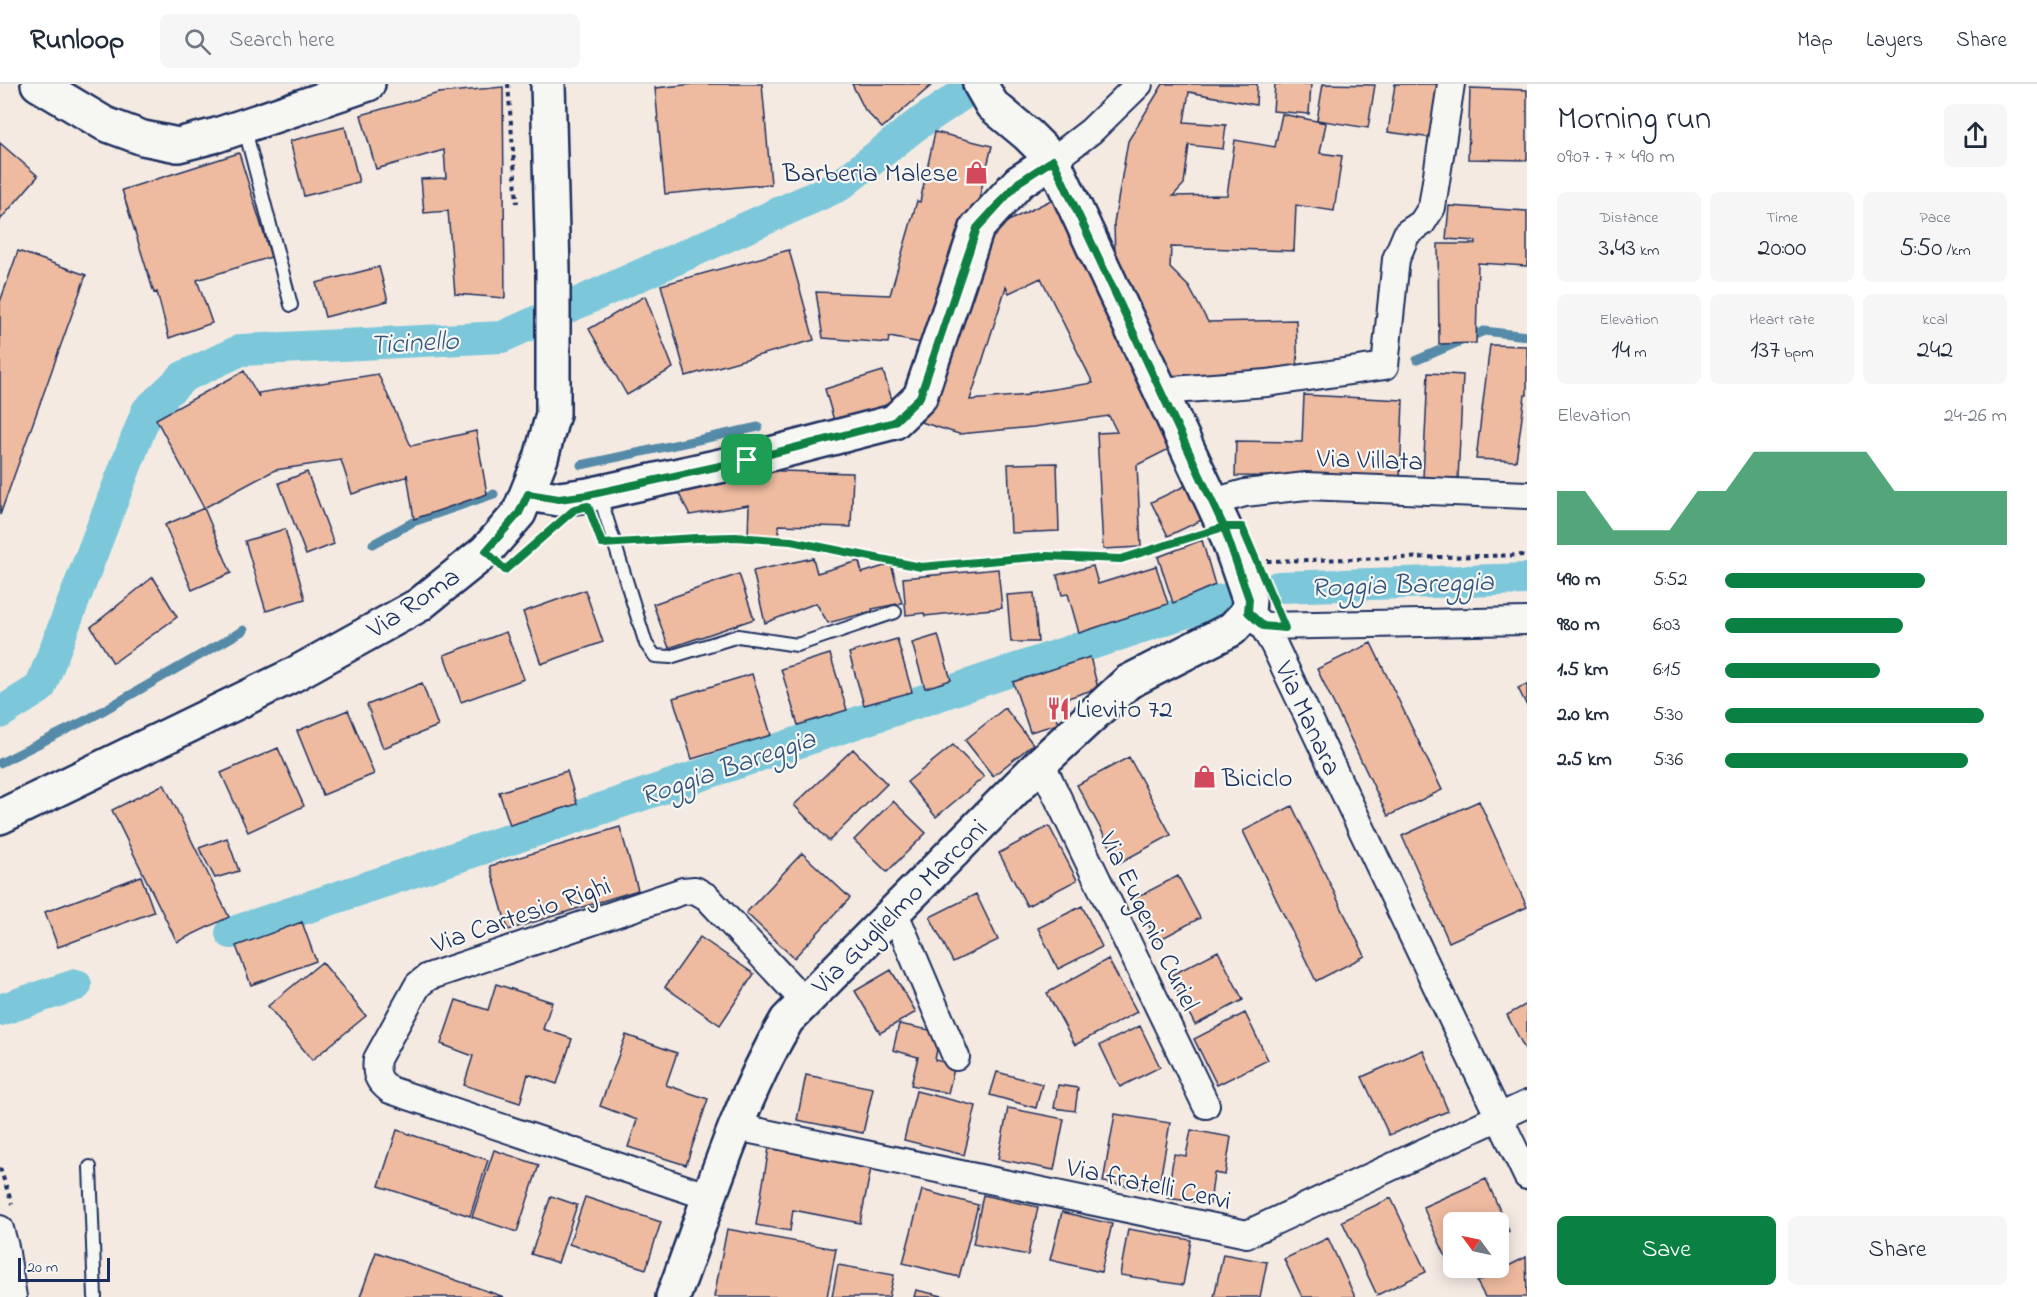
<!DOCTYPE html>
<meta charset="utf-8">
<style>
body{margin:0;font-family:"Indie Flower",sans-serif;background:#f6f6f7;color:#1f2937;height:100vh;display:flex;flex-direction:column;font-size:22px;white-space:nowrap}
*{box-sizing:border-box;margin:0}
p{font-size:20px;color:#747a83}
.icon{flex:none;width:33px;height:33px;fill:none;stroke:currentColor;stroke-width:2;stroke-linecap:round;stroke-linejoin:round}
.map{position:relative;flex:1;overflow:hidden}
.drawer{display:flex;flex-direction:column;background:#fff;width:510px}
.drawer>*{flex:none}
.needle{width:39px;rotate:303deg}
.fabs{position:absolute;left:1443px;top:1128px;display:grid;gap:12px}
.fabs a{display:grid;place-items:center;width:66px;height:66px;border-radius:9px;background:#fff;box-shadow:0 3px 15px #0003;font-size:30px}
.scale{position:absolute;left:18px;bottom:15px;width:92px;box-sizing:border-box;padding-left:6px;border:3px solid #1b2f5e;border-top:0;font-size:16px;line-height:21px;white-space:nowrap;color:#1b2f5e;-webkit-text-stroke:4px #f6f6f2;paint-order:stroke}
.pin{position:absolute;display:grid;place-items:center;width:51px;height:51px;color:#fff;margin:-26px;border-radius:12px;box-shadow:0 3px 9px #0006}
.round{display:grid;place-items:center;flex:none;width:63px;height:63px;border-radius:9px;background:#f6f6f7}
.summary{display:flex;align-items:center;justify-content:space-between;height:102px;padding:0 30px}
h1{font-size:33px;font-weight:600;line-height:45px}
.stats{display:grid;grid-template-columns:repeat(3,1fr);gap:9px;height:102px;padding:6px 30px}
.stats div{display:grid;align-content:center;border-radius:9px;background:#f6f6f7;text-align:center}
.stats b{font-size:26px;font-weight:600}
.stats small{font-size:16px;font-weight:400}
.stats p{font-size:16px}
.chart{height:168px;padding:12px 30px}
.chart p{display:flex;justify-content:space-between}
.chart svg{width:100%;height:108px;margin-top:6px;fill:#0b8043;opacity:.7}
.button{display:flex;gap:12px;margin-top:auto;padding:12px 30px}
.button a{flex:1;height:69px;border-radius:9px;background:#0b8043;color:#fff;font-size:24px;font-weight:600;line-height:69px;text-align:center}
.button a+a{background:#f6f6f7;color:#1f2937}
ul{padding:0 30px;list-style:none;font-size:20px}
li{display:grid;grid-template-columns:96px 72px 1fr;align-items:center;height:45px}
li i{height:15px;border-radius:8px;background:#0b8043}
header{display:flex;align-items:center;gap:36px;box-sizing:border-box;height:84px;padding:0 30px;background:#fff;border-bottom:2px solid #e0e1e3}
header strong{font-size:28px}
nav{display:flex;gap:33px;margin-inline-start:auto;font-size:21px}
.search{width:420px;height:54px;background:#f6f6f7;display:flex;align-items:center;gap:15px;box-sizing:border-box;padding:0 21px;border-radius:9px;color:#747a83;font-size:22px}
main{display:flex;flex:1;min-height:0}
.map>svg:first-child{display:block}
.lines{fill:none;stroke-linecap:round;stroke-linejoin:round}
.stream{stroke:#558ba8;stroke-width:9}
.canal{stroke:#7bc8da;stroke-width:32}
.building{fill:#efbba0;stroke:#1b2f5e;stroke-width:1.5;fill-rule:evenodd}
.lane-casing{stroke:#1b2f5e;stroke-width:16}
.street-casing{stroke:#1b2f5e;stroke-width:30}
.secondary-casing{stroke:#1b2f5e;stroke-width:38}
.path{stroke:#1b2f5e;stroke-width:4;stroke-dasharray:4.5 4.5;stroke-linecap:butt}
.lane{stroke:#f6f6f2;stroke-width:12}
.street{stroke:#f6f6f2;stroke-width:26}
.secondary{stroke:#f6f6f2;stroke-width:33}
.route-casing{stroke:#fff;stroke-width:12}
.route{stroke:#0b8043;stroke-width:8}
.labels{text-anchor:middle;stroke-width:4.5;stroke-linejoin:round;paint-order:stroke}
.poi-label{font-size:27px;fill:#1b2f5e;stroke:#f6f6f2;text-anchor:start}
.street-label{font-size:27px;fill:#1b2f5e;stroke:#f6f6f2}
.water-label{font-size:28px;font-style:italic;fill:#33557d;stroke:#f6f6f2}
</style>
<header>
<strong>Runloop</strong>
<div class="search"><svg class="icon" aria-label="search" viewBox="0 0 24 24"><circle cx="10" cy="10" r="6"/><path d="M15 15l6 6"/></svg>Search here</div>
<nav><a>Map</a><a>Layers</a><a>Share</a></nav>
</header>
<main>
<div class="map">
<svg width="1527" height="1213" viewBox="0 0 1527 1213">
<rect width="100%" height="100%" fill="#f5eae2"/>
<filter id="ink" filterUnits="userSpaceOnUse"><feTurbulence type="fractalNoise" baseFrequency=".0167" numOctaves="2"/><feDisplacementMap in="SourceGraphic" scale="12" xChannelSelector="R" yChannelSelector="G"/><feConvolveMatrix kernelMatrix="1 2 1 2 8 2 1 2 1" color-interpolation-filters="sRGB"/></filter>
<g filter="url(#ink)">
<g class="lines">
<path class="stream" d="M 1417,276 L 1484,247 L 1527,252
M 581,381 L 758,343
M 373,460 L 413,438 L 494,410
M 0,679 L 92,633 L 244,546"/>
<path class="canal" d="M 1278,503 L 1527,495
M 0,629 L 40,604 L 147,327 L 183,293 L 241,266 L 502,253 L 839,102 L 915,42 L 978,0
M 231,849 L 1222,516
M 0,926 L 76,901"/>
</g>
<path class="building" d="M 694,0 L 762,0 L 771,100 L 665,110 L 655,4 Z
M 852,0 L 933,0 L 882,44 L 865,26 Z
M 1163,0 L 1257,0 L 1256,21 L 1189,8 L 1184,38 L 1226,41 L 1223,65 L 1189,61 L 1184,100 L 1173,112 L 1227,111 L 1235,56 L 1275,63 L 1282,30 L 1326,39 L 1320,69 L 1342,72 L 1334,127 L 1296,121 L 1294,167 L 1171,163 L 1170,184 L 1189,203 L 1208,238 L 1296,236 L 1298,292 L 1168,301 L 1115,175 L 1114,139 L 1128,57 Z
M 1275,0 L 1311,0 L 1309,30 L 1273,27 Z
M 1323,0 L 1375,1 L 1368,44 L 1317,36 Z
M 1395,0 L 1441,0 L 1432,54 L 1388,48 Z
M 503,3 L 505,214 L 455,210 L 448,127 L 424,129 L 421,95 L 446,94 L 444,66 L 376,85 L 361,31 L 439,9 Z
M 1470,4 L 1527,6 L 1527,76 L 1468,75 Z
M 345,43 L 359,98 L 304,112 L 290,57 Z
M 935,48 L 992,62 L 975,131 L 932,261 L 889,253 L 888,259 L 823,254 L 816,208 L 890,211 L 917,117 L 920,118 Z
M 0,59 L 38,92 L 0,136 Z
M 239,69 L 271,173 L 197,196 L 212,239 L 169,254 L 157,208 L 154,209 L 122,106 Z
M 1053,115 L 1175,362 L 1137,381 L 1141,463 L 1103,465 L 1097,349 L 1117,348 L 1109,332 L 1033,343 L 959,350 L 921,338 L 980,151 ZM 1041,194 L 1093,299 L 1028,309 L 1028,311 L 970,316 L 1006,203 L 1009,209 Z
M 1449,122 L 1527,127 L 1527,182 L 1478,179 L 1476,259 L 1439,260 L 1438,160 L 1476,160 L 1476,157 L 1446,155 Z
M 789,166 L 814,256 L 686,292 L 661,201 Z
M 18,167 L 86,191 L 0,431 L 0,218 Z
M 379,183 L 388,217 L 325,233 L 316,199 Z
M 645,212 L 673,284 L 627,311 L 589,245 Z
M 1490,261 L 1527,262 L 1527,311 L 1525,311 L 1516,377 L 1476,375 Z
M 244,287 L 259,313 L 258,309 L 378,290 L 411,362 L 476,347 L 487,410 L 414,435 L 407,390 L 406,393 L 352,410 L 341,376 L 275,386 L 204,424 L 156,335 Z
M 883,287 L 894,322 L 835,340 L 825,305 Z
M 1428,289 L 1463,291 L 1458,395 L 1423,394 Z
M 1304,311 L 1403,316 L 1400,394 L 1235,392 L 1236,357 L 1302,358 Z
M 781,375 L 780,387 L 853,389 L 851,443 L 779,441 L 779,455 L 748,454 L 749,421 L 690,431 L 676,404 Z
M 1057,379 L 1059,447 L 1011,449 L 1008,380 Z
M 307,388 L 334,460 L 306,471 L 279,399 Z
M 1189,400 L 1206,434 L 1168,452 L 1151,418 Z
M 204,424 L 231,489 L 192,506 L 165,441 Z
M 285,445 L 305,515 L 266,527 L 245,457 Z
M 1202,456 L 1215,501 L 1173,519 L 1158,473 Z
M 813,474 L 817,489 L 859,477 L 862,489 L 891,480 L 902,519 L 872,525 L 873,527 L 828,539 L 816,519 L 765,539 L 753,487 Z
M 1093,482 L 1098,500 L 1156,482 L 1168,520 L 1079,549 L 1068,510 L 1062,511 L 1057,491 Z
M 998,485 L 1002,524 L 925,532 L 924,529 L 906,531 L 903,494 Z
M 739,490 L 754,535 L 669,564 L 653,520 Z
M 153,493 L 177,533 L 113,579 L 91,543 Z
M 585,506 L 603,558 L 541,580 L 523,528 Z
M 1034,509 L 1038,558 L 1011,558 L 1007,511 Z
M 506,548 L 524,595 L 461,618 L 444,571 Z
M 938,551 L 951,596 L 925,604 L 912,559 Z
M 897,555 L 912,608 L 864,621 L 849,569 Z
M 1371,559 L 1442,706 L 1388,732 L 1317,585 Z
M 830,570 L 847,626 L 798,641 L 781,585 Z
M 1090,573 L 1098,604 L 1053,619 L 1058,640 L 1030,648 L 1013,598 Z
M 752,590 L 771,651 L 692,675 L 673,614 Z
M 422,599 L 438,642 L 383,664 L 367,621 Z
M 1527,600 L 1527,622 L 1518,604 Z
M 1005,624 L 1033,660 L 993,692 L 965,656 Z
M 348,626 L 374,690 L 323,711 L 297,647 Z
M 953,661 L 984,693 L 936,733 L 907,698 Z
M 278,664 L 304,722 L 248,748 L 221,689 Z
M 853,665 L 887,700 L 829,757 L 794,721 Z
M 1129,673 L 1171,751 L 1119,779 L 1077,701 Z
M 567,687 L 577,720 L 510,741 L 499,708 Z
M 164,700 L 229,833 L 177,858 L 112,726 Z
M 893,717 L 926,749 L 887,788 L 854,756 Z
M 1479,717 L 1527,823 L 1449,858 L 1402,752 Z
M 1292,722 L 1365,872 L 1316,897 L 1243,747 Z
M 1049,742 L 1077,796 L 1027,822 L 999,769 Z
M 620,743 L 638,806 L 508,846 L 490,782 Z
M 227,754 L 239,787 L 215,794 L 199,764 Z
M 802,769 L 850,814 L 794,874 L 746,829 Z
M 141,792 L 154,828 L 58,863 L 45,828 Z
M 1178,792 L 1200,834 L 1157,857 L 1135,814 Z
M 976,810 L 998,856 L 953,878 L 930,833 Z
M 1082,822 L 1102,863 L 1058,885 L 1038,844 Z
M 302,838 L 316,877 L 251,901 L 236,862 Z
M 700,853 L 754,890 L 720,941 L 665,903 Z
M 1218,867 L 1243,916 L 1195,941 L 1170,892 Z
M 1108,875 L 1137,928 L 1075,961 L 1047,909 Z
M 322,878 L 366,932 L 312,976 L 268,922 Z
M 891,886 L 916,928 L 880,949 L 855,907 Z
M 496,900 L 552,918 L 543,945 L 572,955 L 557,1000 L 528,990 L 520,1019 L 464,1001 L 473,972 L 441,960 L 456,916 L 488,926 Z
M 1527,920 L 1527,969 L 1507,931 Z
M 1245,929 L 1268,976 L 1217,1001 L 1194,955 Z
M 899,940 L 940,948 L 935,976 L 955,981 L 948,1009 L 911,1001 L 918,973 L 893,966 Z
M 1140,942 L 1160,983 L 1120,1003 L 1100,961 Z
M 626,951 L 677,969 L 666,1001 L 708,1015 L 686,1081 L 628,1063 L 637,1036 L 600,1022 Z
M 1423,966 L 1448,1027 L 1389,1051 L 1362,993 Z
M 997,988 L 1042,1000 L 1036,1024 L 990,1011 Z
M 806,991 L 873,1004 L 863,1049 L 797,1036 Z
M 1058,1001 L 1078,1004 L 1075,1027 L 1054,1024 Z
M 916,1007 L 976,1022 L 964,1071 L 904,1056 Z
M 1008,1024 L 1064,1035 L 1054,1086 L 998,1075 Z
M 1115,1030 L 1170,1039 L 1158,1107 L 1103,1098 Z
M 397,1046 L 488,1076 L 470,1132 L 379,1102 Z
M 1191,1046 L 1231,1053 L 1225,1091 L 1214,1089 L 1210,1120 L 1167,1114 L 1174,1070 L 1186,1072 Z
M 769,1064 L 871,1084 L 860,1139 L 793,1126 L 790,1147 L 756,1141 Z
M 494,1066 L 539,1081 L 517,1148 L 472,1133 Z
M 1486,1095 L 1509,1147 L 1498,1152 L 1498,1138 L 1454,1138 L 1454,1172 L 1447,1175 L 1423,1123 Z
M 922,1106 L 978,1121 L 959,1193 L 903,1179 Z
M 983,1111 L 1038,1123 L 1028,1171 L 973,1160 Z
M 551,1112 L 577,1121 L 558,1179 L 531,1170 Z
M 585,1113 L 661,1138 L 646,1185 L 569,1160 Z
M 1391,1114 L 1426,1188 L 1377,1211 L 1342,1137 Z
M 1062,1128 L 1112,1140 L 1101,1188 L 1050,1176 Z
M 727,1145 L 836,1165 L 827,1213 L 714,1213 Z
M 1128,1145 L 1191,1156 L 1183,1201 L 1120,1191 Z
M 1328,1154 L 1355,1213 L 1302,1213 L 1284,1175 Z
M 376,1168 L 504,1213 L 360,1213 Z
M 1223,1170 L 1267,1178 L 1260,1213 L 1214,1213 Z
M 1526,1173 L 1527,1213 L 1485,1213 L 1477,1198 Z
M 838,1181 L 894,1191 L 889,1213 L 832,1213 Z
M 916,1206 L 947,1213 L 914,1213 Z"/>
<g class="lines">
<defs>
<path id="lane" d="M 244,42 L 291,221
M 599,410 L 646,560 L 655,572 L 670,573 L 738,552 L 797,561 L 895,528
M 90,1083 L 95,1213"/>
<path id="street" d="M 1053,76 L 1091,47 L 1139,0
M 1159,307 L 1267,299 L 1385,282 L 1396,175 L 1407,149 L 1422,139 L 1432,123 L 1451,0
M 1213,418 L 1245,409 L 1306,402 L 1527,411
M 1248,528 L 1263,542 L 1274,561 L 1527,1092
M 1263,542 L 1527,537
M 1041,679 L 1206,1021
M 894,827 L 956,973
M 737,1043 L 1247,1150 L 1527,1020
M 710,1113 L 390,1006 C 378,997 375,990 377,975 L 418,901 L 428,893 L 683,807 L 695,806 L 707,813 L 804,917
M 0,1145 L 5,1163 L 13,1213"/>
<path id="secondary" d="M 38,0 L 105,40 L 143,54 L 178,61 L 217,51 L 368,0
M 528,410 L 559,415 L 588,411 L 747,376 L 894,338 L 920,313 L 977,144 L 1019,98 L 1053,76
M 0,733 L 291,592 L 419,521 L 486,467 L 519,429 L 541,374 L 553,330 L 553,186 L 548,0
M 673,1213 C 708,1120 737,1021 787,936 L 1041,679 L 1128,598 L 1232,545 L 1248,528 L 1249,515 L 1224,443 L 1053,76 L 1028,51 L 992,21 L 980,0"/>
</defs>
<use href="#lane" class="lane-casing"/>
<use href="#street" class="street-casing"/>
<use href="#secondary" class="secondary-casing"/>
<path class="path" d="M 508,0 L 517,119
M 635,459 L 735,453 L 791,457 L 921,483 L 1046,472 L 1121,475 L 1194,452
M 1267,477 L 1527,471
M 0,1084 L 12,1120"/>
<use href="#lane" class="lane"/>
<use href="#street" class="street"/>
<use href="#secondary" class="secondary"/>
</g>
</g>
<g class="lines" filter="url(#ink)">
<defs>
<path id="route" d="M 747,376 L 588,411 L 559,415 L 528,410 L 519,429 L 486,467 L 505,486 L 575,425 L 588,422 L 602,460 L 696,454 L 735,453 L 791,457 L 921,483 L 1046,472 L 1121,475 L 1224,443 L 1249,515 L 1248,528 L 1263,542 L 1285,544 L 1242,443 L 1224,443 L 1053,76 L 1019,98 L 977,144 L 920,313 L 894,338 L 747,376"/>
</defs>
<use href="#route" class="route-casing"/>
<use href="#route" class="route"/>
</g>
<defs>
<symbol id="shop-bare" viewBox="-9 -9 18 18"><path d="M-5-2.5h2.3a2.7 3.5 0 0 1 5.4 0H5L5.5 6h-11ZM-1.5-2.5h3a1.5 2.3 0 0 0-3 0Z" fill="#d1495b" stroke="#f6f6f2" stroke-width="2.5" paint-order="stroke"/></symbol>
<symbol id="restaurant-bare" viewBox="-9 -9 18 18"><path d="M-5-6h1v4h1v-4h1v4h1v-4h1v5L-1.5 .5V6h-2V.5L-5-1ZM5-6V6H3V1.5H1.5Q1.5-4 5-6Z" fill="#d1495b" stroke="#f6f6f2" stroke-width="2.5" paint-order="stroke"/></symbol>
</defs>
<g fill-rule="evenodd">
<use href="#shop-bare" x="960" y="72" width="33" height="33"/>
<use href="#restaurant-bare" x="1042" y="608" width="33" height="33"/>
<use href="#shop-bare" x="1188" y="676" width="33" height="33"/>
</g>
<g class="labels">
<g class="poi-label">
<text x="958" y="97" text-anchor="end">Barberia Malese</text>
<text x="1076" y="633">Lievito 72</text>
<text x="1222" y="702">Biciclo</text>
</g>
<g class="street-label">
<text transform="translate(1370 375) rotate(2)" y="9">Via Villata</text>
<text transform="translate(413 518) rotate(-34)" y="9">Via Roma</text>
<text transform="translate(1309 634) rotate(65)" y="9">Via Manara</text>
<text transform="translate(899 822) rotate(-45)" y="9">Via Guglielmo Marconi</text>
<text transform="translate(521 830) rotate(-19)" y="9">Via Cartesio Righi</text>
<text transform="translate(1150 837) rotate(64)" y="9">Via Eugenio Curiel</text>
<text transform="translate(1149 1099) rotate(12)" y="9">Via fratelli Cervi</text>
</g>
<g class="water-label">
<text transform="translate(414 257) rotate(-3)" y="10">Ticinello</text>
<text transform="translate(1402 499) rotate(-2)" y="10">Roggia Bareggia</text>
<text transform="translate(727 682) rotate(-19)" y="10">Roggia Bareggia</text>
</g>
</g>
</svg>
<div class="fabs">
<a><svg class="needle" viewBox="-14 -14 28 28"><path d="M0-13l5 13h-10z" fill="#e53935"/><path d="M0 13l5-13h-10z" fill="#747a83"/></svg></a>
</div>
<div class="scale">20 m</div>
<div class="pin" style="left:747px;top:376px;background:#1e9e55"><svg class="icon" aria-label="arrive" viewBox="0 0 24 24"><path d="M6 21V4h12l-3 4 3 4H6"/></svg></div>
</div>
<section class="drawer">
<div class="summary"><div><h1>Morning run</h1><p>09:07 · 7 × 490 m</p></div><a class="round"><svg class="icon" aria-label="share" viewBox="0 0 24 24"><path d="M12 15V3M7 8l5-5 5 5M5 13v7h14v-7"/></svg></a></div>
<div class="stats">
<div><p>Distance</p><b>3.43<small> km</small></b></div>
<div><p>Time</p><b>20:00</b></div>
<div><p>Pace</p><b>5:50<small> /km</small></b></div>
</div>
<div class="stats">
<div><p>Elevation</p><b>14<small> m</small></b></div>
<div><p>Heart rate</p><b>137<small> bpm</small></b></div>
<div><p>kcal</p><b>242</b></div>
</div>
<div class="chart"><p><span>Elevation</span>24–26 m</p>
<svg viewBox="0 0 160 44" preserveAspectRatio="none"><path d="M0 44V22L10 22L20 38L30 38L40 38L50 22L60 22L70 6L80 6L90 6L100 6L110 6L120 22L130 22L140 22L150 22L160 22V44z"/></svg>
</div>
<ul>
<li><b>490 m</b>5:52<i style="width:71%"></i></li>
<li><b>980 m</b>6:03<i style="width:63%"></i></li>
<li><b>1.5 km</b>6:15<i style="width:55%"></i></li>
<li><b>2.0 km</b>5:30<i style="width:92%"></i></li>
<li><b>2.5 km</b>5:36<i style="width:86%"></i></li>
</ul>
<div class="button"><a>Save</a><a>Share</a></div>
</section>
</main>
